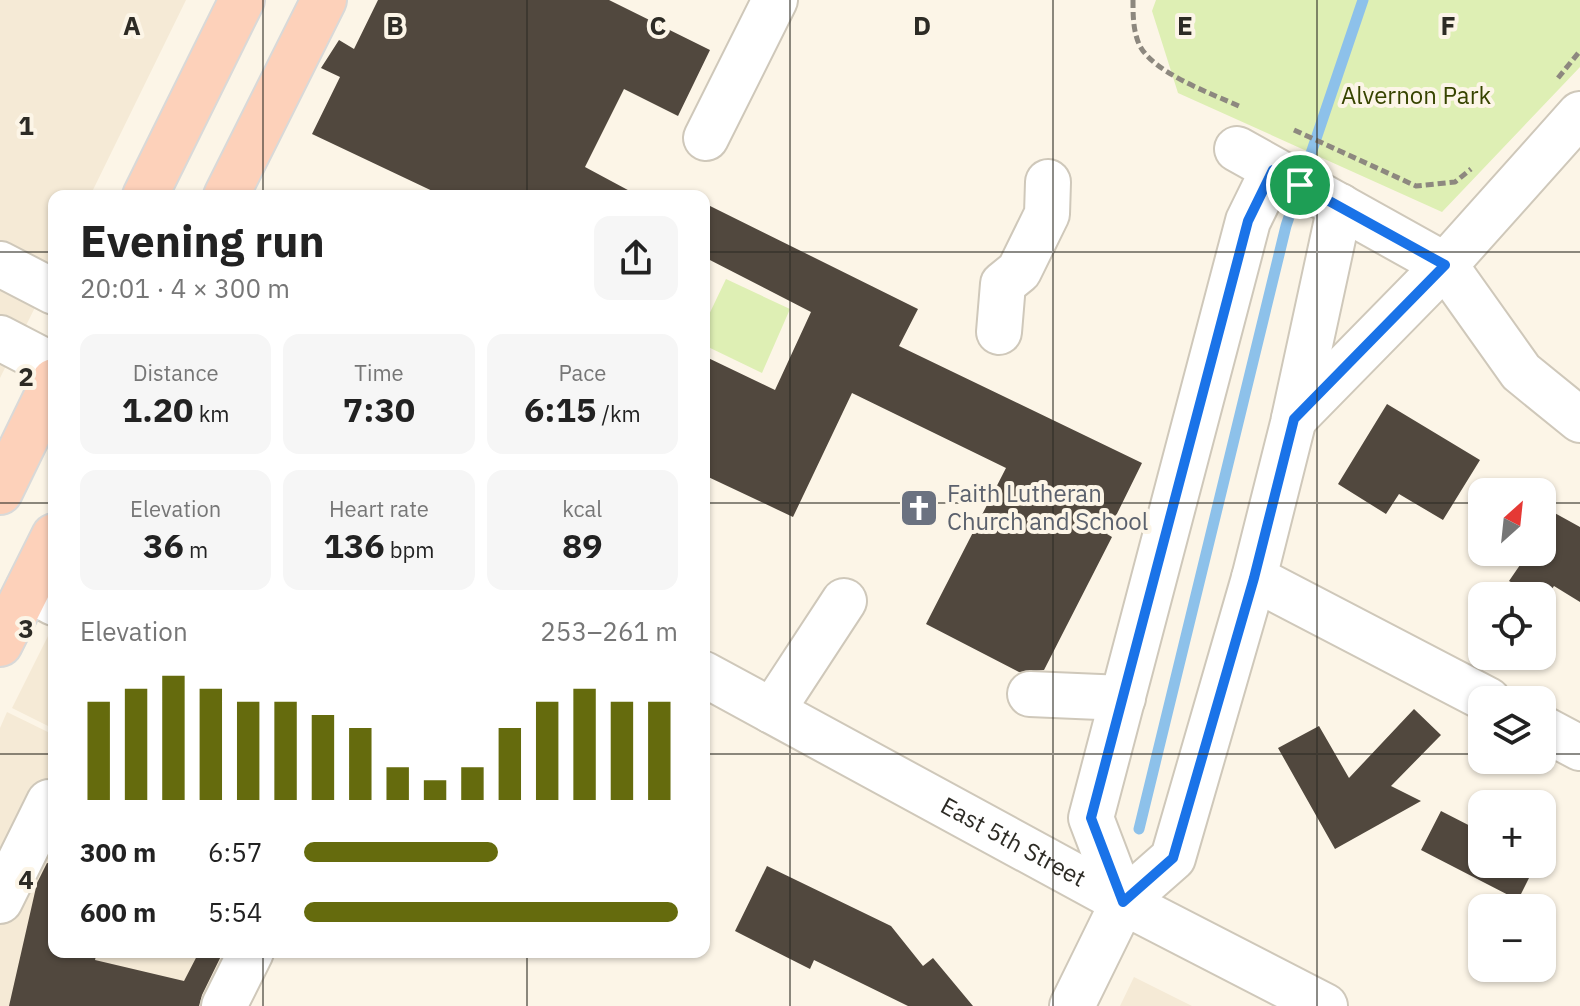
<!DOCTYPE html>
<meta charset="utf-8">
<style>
body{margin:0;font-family:"IBM Plex Sans",sans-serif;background:#f6f6f6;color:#222;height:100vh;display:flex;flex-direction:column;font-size:30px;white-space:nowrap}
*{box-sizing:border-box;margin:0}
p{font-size:26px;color:#767676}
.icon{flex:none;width:44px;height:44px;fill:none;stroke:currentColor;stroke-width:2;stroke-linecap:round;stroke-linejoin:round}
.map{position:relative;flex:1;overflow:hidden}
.panel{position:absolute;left:48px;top:190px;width:662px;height:768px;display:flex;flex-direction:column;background:#fff;border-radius:16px;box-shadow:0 2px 6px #0004}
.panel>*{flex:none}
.needle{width:52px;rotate:27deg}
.fabs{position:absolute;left:1468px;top:478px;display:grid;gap:16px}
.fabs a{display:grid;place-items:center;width:88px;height:88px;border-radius:16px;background:#fff;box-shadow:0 2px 6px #0004;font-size:40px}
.pin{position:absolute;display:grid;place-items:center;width:68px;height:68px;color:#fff;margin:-34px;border:4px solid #fff;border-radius:50%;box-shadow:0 2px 8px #0007}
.round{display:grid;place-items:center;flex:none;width:84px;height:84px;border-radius:16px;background:#f6f6f6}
.summary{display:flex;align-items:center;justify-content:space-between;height:136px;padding:0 32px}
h1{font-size:44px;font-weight:700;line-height:60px}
.metrics{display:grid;grid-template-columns:repeat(3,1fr);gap:12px;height:136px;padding:8px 32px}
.metrics div{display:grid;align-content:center;border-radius:16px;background:#f6f6f6;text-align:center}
.metrics b{font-size:34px;font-weight:700}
.metrics small{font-size:22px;font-weight:400}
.metrics p{font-size:22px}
.chart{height:224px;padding:16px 32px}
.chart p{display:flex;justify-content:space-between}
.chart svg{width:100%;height:144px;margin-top:8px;stroke:#656b0d;stroke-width:6}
ul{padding:0 32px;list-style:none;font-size:26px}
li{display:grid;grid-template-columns:128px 96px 1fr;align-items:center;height:60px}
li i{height:20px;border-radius:10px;background:#656b0d}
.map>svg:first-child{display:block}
.built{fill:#f5ead6}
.green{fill:#deefb4}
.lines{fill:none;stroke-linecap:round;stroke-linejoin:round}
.stream{stroke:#8dc1ea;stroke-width:11}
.building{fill:#51483e}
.minor-casing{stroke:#cfc8ba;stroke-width:48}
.major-casing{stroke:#d9d9d8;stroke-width:48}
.path{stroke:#8d887f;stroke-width:5;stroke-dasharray:8 4;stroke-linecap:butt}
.minor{stroke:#fff;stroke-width:44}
.major{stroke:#fdd1ba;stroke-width:44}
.route-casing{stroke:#fff;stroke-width:16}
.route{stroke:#1a73e8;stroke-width:10}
.grid{fill:none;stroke:#2d2b25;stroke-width:2;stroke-opacity:0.55}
.labels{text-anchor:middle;stroke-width:8;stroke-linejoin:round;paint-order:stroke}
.park-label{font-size:24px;fill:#374400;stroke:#fcf5e7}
.worship-label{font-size:24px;fill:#5b616d;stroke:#fcf5e7;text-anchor:start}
.street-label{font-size:24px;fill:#2d2b25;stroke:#fcf5e7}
.grid-label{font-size:26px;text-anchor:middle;font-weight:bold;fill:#2d2b25;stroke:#fcf5e7;stroke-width:8;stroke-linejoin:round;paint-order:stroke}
</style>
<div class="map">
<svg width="1580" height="1006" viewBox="0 0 1580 1006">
<rect width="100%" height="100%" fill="#fcf5e7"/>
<path class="built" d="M 0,0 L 186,0 L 90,196 L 54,196 L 54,269 L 0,378 Z
M 54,624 L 54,729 L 12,708 Z
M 7,712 L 54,735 L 54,952 L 245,952 L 218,1006 L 0,1006 L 0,728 Z
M 1134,977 L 1192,1006 L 1120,1006 Z"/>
<path class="green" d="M 1156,0 L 1580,0 L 1580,67 L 1442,212 L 1178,93 L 1152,11 Z
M 726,279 L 790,309 L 762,373 L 704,345 L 704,325 Z"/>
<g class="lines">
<path class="stream" d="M 1303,177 L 1363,0
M 1139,829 L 1286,226 L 1297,193"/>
</g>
<path class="building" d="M 378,0 L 609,0 L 710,50 L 678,116 L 624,89 L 585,167 L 639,196 L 443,196 L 312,134 L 340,77 L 321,68 L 339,40 L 354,49 Z
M 704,203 L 918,309 L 899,346 L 1142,463 L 1107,534 L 1112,537 L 1044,670 L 1019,672 L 926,624 L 1006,468 L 852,393 L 793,517 L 704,475 L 704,356 L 775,390 L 811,312 L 704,257 Z
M 1387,404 L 1480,460 L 1443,520 L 1399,494 L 1386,514 L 1338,484 Z
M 1542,506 L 1580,527 L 1580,602 L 1554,586 L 1544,600 L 1542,596 L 1536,596 L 1509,581 L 1529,552 L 1542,552 Z
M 1414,709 L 1441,735 L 1391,786 L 1421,801 L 1335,849 L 1278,748 L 1319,726 L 1349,778 Z
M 1441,811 L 1482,832 L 1482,864 L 1536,864 L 1518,900 L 1421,850 Z
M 47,863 L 54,864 L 54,952 L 97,952 L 95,960 L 184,981 L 199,952 L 223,952 L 202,995 L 199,1006 L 9,1006 L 37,883 Z
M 767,866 L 891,926 L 923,966 L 933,958 L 973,1006 L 908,1006 L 814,960 L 810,969 L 735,931 Z"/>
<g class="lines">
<defs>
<g id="minor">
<path d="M 706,138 L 775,0"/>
<path d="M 1237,149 L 1445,265 L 1521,372 L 1580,420"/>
<path d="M 0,264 L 54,292"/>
<path d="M 999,332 L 1003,284 L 1019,271 L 1047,214 L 1048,182"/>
<path d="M 0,338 L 54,366"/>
<path d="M 1294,419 L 1445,265 L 1580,114"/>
<path d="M 1254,578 L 1488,700"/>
<path d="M 28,589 L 54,603"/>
<path id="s1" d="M 704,674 L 1123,902 L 1325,1006"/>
<path d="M 1030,694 L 1123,698"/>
<path d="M 772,711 L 844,601"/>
<path d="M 1542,728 L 1580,748"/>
<path d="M 0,901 L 49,802"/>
<path d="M 1123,902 L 1091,818 L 1248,221 L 1273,170"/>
<path d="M 224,1006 L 251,952"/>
<path d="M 1072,1006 L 1123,902 L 1173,858 L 1254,578 L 1293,423 L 1340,206"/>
</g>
<path id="major" d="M 145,196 L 242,0
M 226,196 L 324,0
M 0,492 L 54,381
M 0,644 L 54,536"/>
</defs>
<use href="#minor" class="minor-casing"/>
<use href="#major" class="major-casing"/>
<path class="path" d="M 1133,0 C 1133,15 1133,30 1139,44 C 1152,73 1213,94 1241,107
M 1558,78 L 1580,51
M 1294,130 L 1416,186 L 1455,182 L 1471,169"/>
<use href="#minor" class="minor"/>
<use href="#major" class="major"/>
</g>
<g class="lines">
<defs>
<path id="route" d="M 1273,170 L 1445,265 L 1294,419 L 1254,578 L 1173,858 L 1123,902 L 1091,818 L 1248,221 Z"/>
</defs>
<use href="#route" class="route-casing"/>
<use href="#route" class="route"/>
</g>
<path class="grid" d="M 263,0 L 263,196M 527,0 L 527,196M 790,0 L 790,1006M 1053,0 L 1053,1006M 1317,0 L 1317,1006M 0,252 L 54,252M 704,252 L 1580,252M 0,503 L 54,503M 704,503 L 1482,503M 1542,503 L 1580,503M 0,754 L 54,754M 704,754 L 1482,754M 1542,754 L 1580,754M 263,952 L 263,1006M 527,952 L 527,1006"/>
<defs>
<symbol id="church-square" viewBox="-11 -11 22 22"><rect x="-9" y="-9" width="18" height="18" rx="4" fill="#6b7280" stroke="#fcf5e7"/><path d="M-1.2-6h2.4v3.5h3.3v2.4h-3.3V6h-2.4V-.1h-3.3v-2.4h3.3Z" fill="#fff"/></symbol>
</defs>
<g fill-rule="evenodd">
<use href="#church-square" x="897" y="486" width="44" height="44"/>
</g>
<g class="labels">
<g class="park-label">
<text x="1416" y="104">Alvernon Park</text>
</g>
<g class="worship-label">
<text x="947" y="502">Faith Lutheran<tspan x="947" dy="28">Church and School</tspan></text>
</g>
<g class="street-label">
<text dy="8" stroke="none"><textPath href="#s1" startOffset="352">East 5th Street</textPath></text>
</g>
</g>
<g class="grid-label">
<text x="132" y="35">A</text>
<text x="395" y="35">B</text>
<text x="658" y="35">C</text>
<text x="922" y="35">D</text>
<text x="1185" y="35">E</text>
<text x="1448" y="35">F</text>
<text x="26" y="135">1</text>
<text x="26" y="386">2</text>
<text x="26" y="638">3</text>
<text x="26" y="889">4</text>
</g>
</svg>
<div class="fabs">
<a><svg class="needle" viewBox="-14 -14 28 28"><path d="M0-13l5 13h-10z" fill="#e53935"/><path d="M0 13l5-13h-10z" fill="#767676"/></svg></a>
<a><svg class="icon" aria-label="locate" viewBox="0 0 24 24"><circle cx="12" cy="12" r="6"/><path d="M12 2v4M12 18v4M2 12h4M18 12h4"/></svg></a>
<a><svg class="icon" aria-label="layers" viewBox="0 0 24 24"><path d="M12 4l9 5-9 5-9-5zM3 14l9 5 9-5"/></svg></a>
<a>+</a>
<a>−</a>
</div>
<div class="pin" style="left:1300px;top:185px;background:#1e9e55"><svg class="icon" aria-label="arrive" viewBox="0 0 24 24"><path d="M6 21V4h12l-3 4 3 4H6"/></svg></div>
<section class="panel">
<div class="summary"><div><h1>Evening run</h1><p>20:01 · 4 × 300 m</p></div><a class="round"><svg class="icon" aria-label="share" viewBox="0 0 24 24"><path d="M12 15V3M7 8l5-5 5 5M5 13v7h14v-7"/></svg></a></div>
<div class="metrics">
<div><p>Distance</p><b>1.20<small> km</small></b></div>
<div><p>Time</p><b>7:30</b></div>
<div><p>Pace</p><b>6:15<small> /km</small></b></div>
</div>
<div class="metrics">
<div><p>Elevation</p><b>36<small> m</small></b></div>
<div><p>Heart rate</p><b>136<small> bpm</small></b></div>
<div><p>kcal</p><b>89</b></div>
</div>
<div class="chart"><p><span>Elevation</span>253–261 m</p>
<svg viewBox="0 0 160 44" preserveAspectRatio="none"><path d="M5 44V14M15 44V10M25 44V6M35 44V10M45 44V14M55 44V14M65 44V18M75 44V22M85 44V34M95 44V38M105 44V34M115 44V22M125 44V14M135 44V10M145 44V14M155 44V14"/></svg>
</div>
<ul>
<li><b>300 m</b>6:57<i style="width:52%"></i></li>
<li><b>600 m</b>5:54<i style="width:100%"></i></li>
</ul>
</section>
</div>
